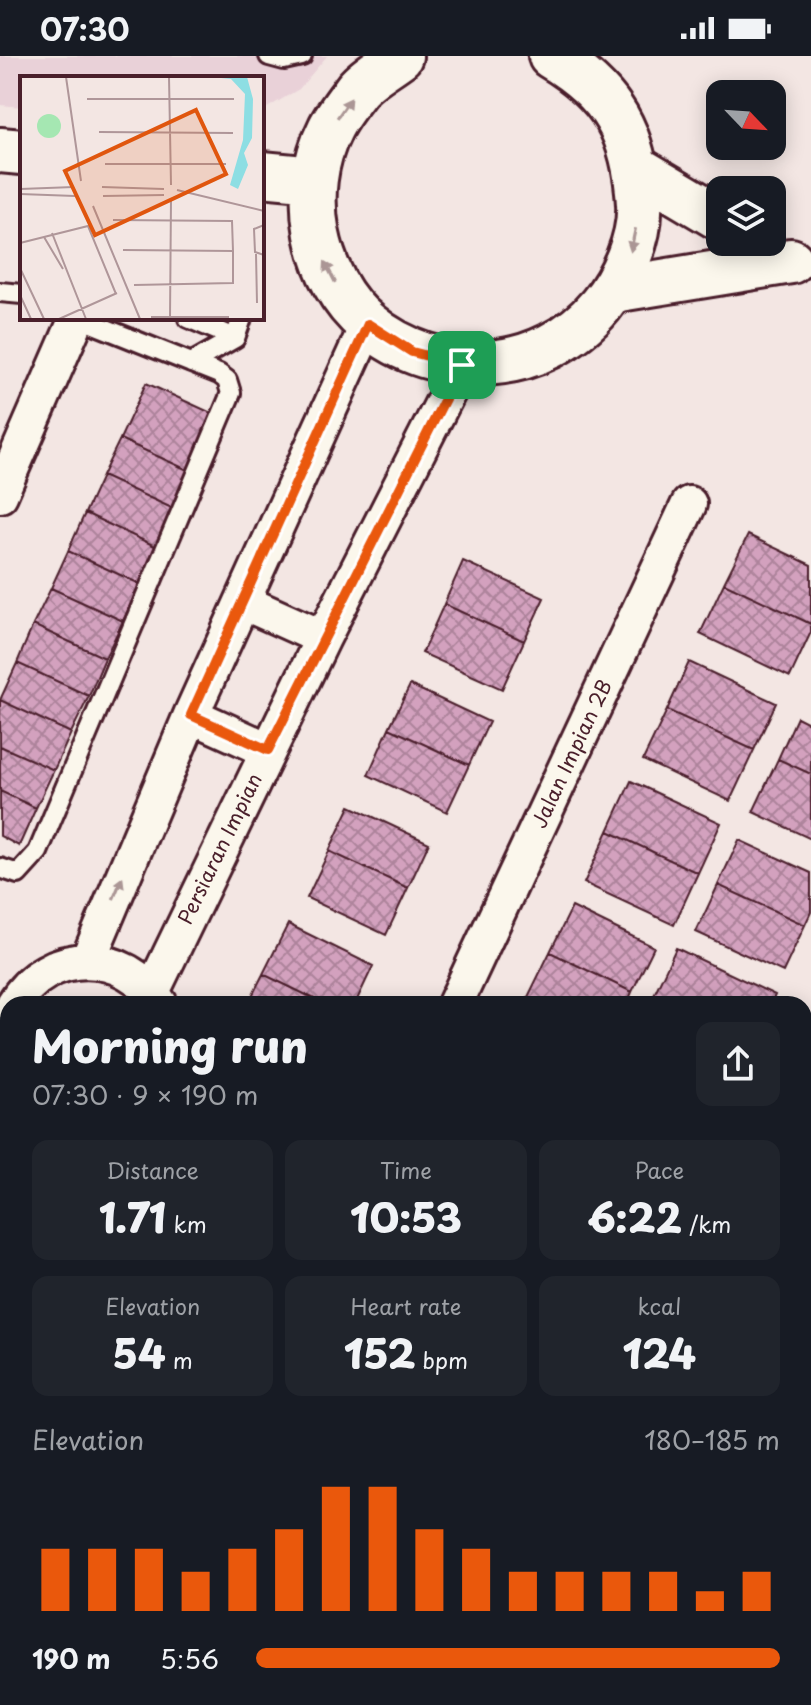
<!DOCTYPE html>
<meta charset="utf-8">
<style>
body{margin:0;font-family:"Playpen Sans",sans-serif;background:#20242c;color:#f1f3f6;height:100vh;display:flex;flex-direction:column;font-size:30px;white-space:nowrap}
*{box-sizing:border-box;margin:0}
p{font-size:26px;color:#9ea1a6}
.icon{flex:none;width:44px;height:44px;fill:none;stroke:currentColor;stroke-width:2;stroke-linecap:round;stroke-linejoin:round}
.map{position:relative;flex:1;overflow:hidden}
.details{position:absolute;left:0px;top:940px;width:812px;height:710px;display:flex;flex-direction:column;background:#171b24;border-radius:24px 24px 0 0;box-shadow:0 4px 20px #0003}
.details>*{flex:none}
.needle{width:52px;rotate:115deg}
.fabs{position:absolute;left:706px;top:24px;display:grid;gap:16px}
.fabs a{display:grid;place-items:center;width:80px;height:80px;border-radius:16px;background:#171b24;box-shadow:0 4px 20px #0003;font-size:40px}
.pin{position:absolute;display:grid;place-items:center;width:68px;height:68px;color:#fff;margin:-34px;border-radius:16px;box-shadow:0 4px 12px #0006}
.round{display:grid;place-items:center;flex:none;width:84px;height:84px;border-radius:16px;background:#20242c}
.headline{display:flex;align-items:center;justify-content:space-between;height:136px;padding:0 32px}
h1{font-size:44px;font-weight:800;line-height:60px}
.figures{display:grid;grid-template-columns:repeat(3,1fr);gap:12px;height:136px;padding:8px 32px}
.figures div{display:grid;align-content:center;border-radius:16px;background:#20242c;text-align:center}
.figures b{font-size:40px;font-weight:800}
.figures small{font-size:22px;font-weight:400}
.figures p{font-size:22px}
.chart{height:224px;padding:16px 32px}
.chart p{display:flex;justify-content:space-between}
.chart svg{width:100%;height:144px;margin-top:8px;stroke:#ea580c;stroke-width:6}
ul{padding:0 32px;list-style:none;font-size:26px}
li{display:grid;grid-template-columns:128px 96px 1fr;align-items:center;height:60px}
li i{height:20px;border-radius:10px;background:#ea580c}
.status{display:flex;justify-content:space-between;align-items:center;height:56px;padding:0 40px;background:#171b24;direction:ltr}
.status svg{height:22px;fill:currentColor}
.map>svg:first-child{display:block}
.built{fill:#e9d1d8}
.building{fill:url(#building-cross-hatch);stroke:#4a1f2b;stroke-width:2}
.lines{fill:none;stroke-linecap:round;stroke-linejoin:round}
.service-casing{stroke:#4a1f2b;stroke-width:24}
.minor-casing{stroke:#4a1f2b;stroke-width:40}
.tertiary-casing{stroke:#4a1f2b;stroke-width:50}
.secondary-casing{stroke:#4a1f2b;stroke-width:50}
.service{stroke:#fbf7ec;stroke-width:18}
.minor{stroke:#fbf7ec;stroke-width:34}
.tertiary{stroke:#fbf7ec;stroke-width:44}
.secondary{stroke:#fbf7ec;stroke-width:44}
.oneway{fill:#ab9695}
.route-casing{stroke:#fff;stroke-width:16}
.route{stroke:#ea580c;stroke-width:10}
.labels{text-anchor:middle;stroke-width:6;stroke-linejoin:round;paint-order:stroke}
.street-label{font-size:20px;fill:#4a1f2b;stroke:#fbf7ec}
.inset-road{fill:none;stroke:#af9699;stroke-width:2}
.view{fill:#e0560e;fill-opacity:0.15;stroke:#e0560e;stroke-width:4}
.inset-edge{fill:none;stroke:#4a1f2b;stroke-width:4}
</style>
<div class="status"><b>07:30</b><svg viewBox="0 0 49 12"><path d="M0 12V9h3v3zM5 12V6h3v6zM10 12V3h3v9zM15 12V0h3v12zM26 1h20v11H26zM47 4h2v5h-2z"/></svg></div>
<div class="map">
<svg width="811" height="1649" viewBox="0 0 811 1649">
<defs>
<pattern id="building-cross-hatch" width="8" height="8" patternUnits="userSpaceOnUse" patternTransform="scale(2)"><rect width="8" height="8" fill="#d3a1be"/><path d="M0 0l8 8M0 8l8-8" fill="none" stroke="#ad839b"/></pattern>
</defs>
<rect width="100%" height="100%" fill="#f3e6e3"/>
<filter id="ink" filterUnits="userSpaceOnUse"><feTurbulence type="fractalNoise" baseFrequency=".0125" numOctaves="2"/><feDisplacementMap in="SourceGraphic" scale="16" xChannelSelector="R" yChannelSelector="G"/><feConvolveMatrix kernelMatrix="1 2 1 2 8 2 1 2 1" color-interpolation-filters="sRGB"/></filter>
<g filter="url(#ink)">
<path class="built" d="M 0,0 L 327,0 L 299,33 L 262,55 L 262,22 L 22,22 L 22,51 L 0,49 Z"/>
<path class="building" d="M 146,327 L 218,360 L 192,416 L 120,383 Z
M 120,383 L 192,416 L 174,453 L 102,420 Z
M 102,420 L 174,453 L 157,491 L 85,457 Z
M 85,457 L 157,491 L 140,528 L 68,495 Z
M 748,479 L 811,509 L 811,568 L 724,527 Z
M 68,495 L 140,528 L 123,565 L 51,532 Z
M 463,505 L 544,542 L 524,585 L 444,548 Z
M 724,527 L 811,568 L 811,576 L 790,621 L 700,578 Z
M 51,532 L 123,565 L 105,602 L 33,569 Z
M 444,548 L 524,585 L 502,633 L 422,597 Z
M 33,569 L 105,602 L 89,640 L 17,607 Z
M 689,606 L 776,647 L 754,694 L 667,654 Z
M 17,607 L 89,640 L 71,677 L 0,644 Z
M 410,629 L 489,666 L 469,709 L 389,672 Z
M 0,644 L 71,677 L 54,714 L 0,690 Z
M 667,654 L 754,694 L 730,745 L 643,704 Z
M 797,661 L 811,668 L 811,718 L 778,703 Z
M 389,672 L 469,709 L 447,756 L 368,719 Z
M 0,690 L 54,714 L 36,752 L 0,735 Z
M 778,703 L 811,718 L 811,783 L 753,756 Z
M 631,725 L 721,767 L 698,817 L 608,775 Z
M 0,735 L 36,752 L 19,790 L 0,780 Z
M 350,750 L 429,787 L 408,832 L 329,795 Z
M 608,775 L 698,817 L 674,869 L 584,827 Z
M 739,784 L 811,817 L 811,856 L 805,869 L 718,829 Z
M 329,795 L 408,832 L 386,879 L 307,842 Z
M 718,829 L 805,869 L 783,916 L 696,876 Z
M 572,851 L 654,891 L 632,936 L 550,896 Z
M 288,868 L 373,910 L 355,948 L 325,948 L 263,918 Z
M 676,892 L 775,939 L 771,948 L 657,948 L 651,945 Z
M 550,896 L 632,936 L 627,948 L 532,948 L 526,945 Z
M 263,918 L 325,948 L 248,948 Z
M 804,1409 L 811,1413 L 811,1469 L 809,1474 L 804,1472 Z
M 0,1502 L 8,1506 L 8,1553 L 0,1550 Z
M 811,1510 L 811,1572 L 804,1568 L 804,1525 Z
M 804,1603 L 811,1607 L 811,1649 L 761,1649 L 755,1646 L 757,1642 L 804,1642 Z
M 206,1642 L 297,1642 L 311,1649 L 202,1649 Z
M 349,1642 L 454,1642 L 451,1649 L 364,1649 Z
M 620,1642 L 686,1642 L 701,1649 L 617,1649 Z"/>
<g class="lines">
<defs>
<path id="service" d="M 269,0 L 284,4 L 302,0
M 0,236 L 22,238
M 188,262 L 235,282
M 191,307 L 235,282 L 242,262
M 0,812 L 18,818 L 38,796 L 231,337 L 227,324 L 219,318 L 79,262"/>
<path id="minor" d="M 0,439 L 77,262
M 243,546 L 323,582
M 191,659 L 268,694
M 88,904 L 191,659 L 368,268
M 152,936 L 323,582 L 462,309
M 14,948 C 48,891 125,891 160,948
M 455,948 L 689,448
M 8,961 L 3,989 L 8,1017
M 804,1068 L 811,1053
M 0,1073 L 8,1055
M 0,1217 L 8,1202
M 804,1312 L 811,1315
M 129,1649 L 132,1642
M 525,1649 L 529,1642"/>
<path id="tertiary" d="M 400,0 C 387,10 368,20 357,33 C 348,45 336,60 330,73 C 298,136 314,223 368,268 C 437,326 543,320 601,249 C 622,223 641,183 639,148 C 635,78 613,37 551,0
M 0,94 L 22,96
M 262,118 L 314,123"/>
<path id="secondary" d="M 636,112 L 720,162
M 613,234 L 791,205"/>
</defs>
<use href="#service" class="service-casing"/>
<use href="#minor" class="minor-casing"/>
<use href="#tertiary" class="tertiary-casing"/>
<use href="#secondary" class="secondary-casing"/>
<use href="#service" class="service"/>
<use href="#minor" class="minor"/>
<use href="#tertiary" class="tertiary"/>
<use href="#secondary" class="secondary"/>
</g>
<defs><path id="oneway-solid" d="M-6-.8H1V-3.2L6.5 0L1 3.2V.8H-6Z" transform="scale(2)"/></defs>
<g class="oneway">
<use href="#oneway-solid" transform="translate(344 52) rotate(-55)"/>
<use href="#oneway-solid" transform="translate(633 184) rotate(102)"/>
<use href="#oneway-solid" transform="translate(330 216) rotate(-117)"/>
<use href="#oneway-solid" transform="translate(118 832) rotate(-67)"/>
</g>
</g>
<g class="lines" filter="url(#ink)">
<defs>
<path id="route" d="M 368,268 L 412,296 L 462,309 L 268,694 L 191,659 Z"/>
</defs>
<use href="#route" class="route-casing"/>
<use href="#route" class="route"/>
</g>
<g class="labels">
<g class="street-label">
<text transform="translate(572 698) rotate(-65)" y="7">Jalan Impian 2B</text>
<text transform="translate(220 793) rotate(-64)" y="7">Persiaran Impian</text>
</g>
</g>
<g transform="translate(20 20)">
<rect width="244" height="244" fill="#f3e6e3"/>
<path d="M17 50a12 12 0 1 1 24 0a12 12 0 1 1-24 0Z" fill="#a5e7b2"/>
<path d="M 191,1 L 227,1 L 233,23 L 232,62 L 224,77 L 228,89 L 218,113 L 210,109 L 223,64 L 225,18 L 211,3 Z" fill="#8ddee3"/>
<path class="inset-road" d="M 46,1 L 61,105M 149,1 L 151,109M 67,23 L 214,23M 79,56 L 213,57M 85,88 L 206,88M 82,111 L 144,113M 0,113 L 54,111M 157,114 L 244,135M 0,118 L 55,120M 83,120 L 144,119M 73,130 L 120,243M 93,144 L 212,145 L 213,175 L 103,174M 244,149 L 234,153 L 235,176 L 244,179M 32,157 L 66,243M 24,161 L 43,193M 0,167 L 68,150 L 96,218M 236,178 L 237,227M 0,192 L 24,243M 114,209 L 213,207 L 213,175M 0,219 L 11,243M 131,241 L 209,241M 39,243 L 97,217M 150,243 L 151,123"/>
<path class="view" d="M 176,34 L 206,98 L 75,159 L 45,95 Z"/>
<rect width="244" height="244" class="inset-edge"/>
</g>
</svg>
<div class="fabs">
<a><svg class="needle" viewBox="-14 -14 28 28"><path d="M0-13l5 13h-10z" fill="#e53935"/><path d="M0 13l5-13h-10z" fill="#9ea1a6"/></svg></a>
<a><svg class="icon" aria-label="layers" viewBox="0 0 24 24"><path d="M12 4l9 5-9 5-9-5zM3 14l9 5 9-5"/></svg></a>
</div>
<div class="pin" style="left:462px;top:309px;background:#1e9e55"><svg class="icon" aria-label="arrive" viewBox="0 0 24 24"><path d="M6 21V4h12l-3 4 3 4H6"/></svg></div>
<section class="details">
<div class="headline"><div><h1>Morning run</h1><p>07:30 · 9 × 190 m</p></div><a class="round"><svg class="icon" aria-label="share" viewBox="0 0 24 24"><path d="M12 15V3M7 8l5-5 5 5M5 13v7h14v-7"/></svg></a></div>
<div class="figures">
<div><p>Distance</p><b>1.71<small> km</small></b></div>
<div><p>Time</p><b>10:53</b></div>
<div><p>Pace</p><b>6:22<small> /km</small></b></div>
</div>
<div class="figures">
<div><p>Elevation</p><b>54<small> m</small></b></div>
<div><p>Heart rate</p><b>152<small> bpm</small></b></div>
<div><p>kcal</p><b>124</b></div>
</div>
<div class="chart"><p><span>Elevation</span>180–185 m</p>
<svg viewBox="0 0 160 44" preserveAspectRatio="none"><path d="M5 44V25M15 44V25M25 44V25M35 44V32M45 44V25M55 44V19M65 44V6M75 44V6M85 44V19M95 44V25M105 44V32M115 44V32M125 44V32M135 44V32M145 44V38M155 44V32"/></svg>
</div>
<ul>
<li><b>190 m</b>5:56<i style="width:100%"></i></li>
</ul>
</section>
</div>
